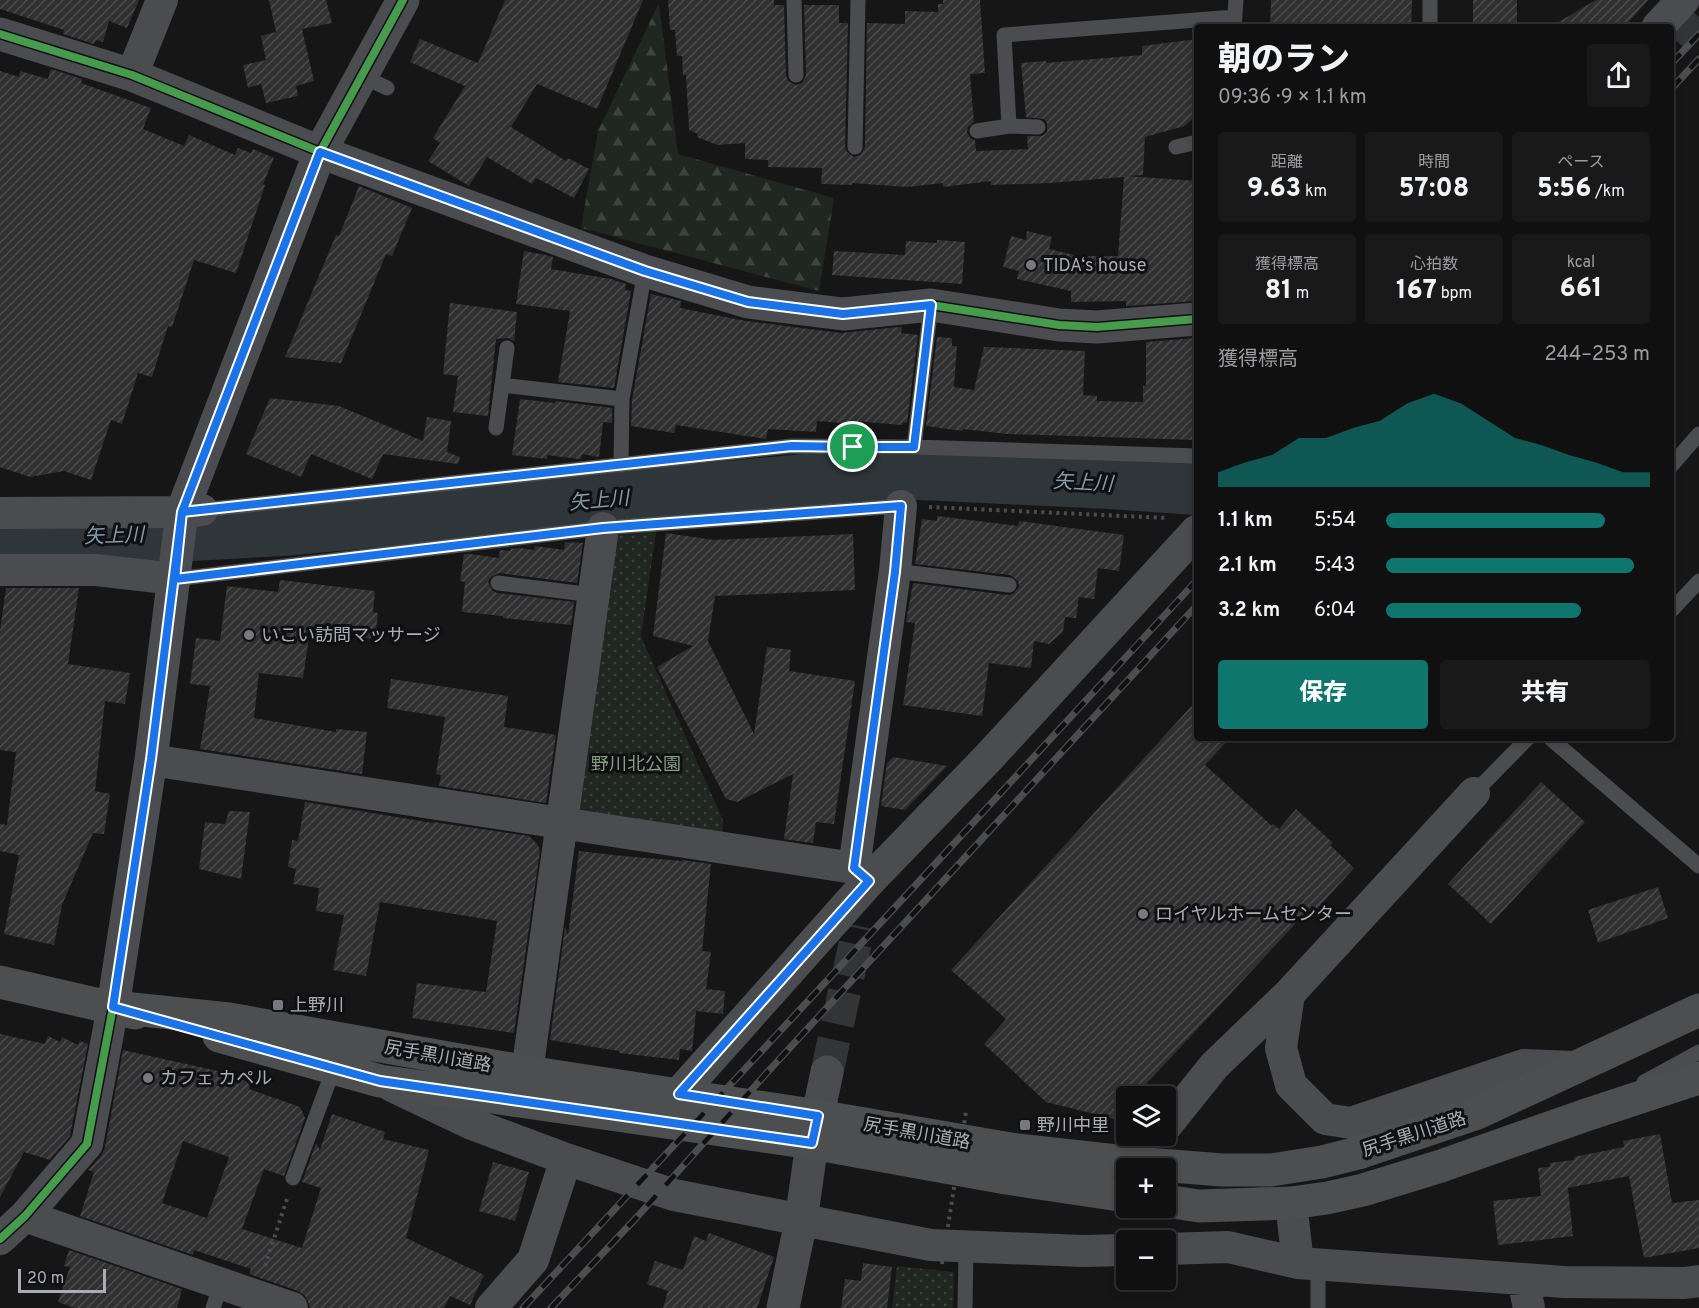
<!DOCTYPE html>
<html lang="ja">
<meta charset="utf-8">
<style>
body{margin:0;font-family:Overpass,"Noto Sans JP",sans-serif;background:#191919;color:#f1f3f6;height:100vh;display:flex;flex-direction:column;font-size:22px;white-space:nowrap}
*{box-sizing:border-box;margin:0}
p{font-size:20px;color:#9c9d9f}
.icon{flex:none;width:33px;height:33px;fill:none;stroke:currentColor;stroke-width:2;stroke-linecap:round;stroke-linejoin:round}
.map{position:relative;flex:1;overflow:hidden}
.sheet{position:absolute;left:1194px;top:24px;width:480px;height:717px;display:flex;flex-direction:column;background:#101010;border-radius:6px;box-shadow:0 3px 9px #0003,0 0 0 2px #303030}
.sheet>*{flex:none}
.tools{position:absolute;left:1116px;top:1086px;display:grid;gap:12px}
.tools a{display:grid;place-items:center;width:60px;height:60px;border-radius:6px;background:#101010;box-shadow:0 3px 9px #0003,0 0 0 2px #303030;font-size:30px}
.scale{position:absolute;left:18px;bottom:15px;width:88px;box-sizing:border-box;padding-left:6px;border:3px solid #a9aeb5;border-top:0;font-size:16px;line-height:21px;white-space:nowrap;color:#a9aeb5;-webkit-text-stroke:4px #101012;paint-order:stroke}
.pin{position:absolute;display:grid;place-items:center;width:51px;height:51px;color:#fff;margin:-26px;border:3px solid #fff;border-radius:50%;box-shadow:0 2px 6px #0007}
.round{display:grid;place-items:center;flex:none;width:63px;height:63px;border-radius:6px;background:#191919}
.headline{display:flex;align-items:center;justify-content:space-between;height:102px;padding:0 24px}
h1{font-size:33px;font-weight:800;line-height:45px}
.stats{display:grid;grid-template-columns:repeat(3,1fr);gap:9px;height:102px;padding:6px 24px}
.stats div{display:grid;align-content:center;border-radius:6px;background:#191919;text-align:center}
.stats b{font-size:26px;font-weight:800}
.stats small{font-size:16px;font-weight:400}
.stats p{font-size:16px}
.chart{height:168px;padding:12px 24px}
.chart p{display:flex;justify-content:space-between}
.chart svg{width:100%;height:108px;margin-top:6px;fill:#0f766e;opacity:.7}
.action{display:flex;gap:12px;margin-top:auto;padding:12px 24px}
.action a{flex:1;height:69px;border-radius:6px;background:#0f766e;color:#fff;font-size:24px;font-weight:800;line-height:69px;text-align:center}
.action a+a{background:#191919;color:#f1f3f6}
ul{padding:0 24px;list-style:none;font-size:20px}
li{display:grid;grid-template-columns:96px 72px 1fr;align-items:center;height:45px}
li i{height:15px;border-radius:8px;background:#0f766e}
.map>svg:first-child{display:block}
.grass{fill:url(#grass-dots)}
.forest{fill:url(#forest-firs)}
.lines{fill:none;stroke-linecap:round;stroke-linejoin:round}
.river{stroke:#2e363a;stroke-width:54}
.building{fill:url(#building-hatch);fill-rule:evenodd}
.tertiary-tunnel{stroke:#333436;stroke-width:33;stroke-dasharray:33 16;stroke-linecap:butt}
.path{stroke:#4c4d4f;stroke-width:4;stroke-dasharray:3 4.5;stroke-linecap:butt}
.service{stroke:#4b4c4f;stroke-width:15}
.minor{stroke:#4b4c4f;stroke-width:32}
.tertiary{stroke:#4b4c4f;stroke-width:33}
.primary{stroke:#4d4e50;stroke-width:33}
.rail-casing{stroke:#4c4d4f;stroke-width:7}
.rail{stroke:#101012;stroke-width:4.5;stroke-dasharray:14;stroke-linecap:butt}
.path-bridge{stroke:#4c4d4f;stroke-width:4;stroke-dasharray:3 4.5;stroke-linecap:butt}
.cycleway-casing{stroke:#101012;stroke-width:11}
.cycleway{stroke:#469c4c;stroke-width:8}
.route-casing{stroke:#fff;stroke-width:12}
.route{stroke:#1a73e8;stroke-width:8}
.poi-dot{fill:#76797d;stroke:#101012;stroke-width:2}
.labels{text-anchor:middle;stroke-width:6;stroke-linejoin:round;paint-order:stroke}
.poi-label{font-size:18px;fill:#a9aeb5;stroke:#101012;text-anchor:start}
.park-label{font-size:18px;fill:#839e82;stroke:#101012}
.street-label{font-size:18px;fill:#a9aeb5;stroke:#101012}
.water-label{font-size:20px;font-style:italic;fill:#839dac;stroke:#101012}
</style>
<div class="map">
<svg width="1699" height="1308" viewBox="0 0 1699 1308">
<defs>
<pattern id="grass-dots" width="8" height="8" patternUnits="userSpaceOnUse" patternTransform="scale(1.5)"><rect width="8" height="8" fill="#202620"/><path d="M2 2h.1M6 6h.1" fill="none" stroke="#3e433e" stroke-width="1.8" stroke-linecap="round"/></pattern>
<pattern id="forest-firs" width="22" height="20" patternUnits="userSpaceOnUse" patternTransform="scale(1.5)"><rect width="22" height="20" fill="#202620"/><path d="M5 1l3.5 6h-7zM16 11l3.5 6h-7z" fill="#3e433e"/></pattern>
<pattern id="building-hatch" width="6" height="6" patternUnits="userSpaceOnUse" patternTransform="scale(1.5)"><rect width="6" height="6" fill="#303031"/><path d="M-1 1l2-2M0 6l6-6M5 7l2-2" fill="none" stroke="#4b4b4d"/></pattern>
</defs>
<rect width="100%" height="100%" fill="#161616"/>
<path class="grass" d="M 656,532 L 641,637 L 723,820 L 722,836 L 574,811 L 610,536 Z
M 897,1266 L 954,1272 L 953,1308 L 892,1308 Z"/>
<path class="forest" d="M 659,3 L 678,154 L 834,198 L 819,291 L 581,228 L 598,131 Z"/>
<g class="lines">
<path class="river" d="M 0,539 L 138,537 L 282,529 L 901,472 L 1110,482 L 1197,488"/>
</g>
<path class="building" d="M 0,0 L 139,0 L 127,28 L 109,21 L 103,42 L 96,40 L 94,44 L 63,34 L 64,30 L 0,9 Z
M 269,0 L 326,0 L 332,23 L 302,29 L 314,81 L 296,86 L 298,96 L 266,103 L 261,84 L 248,88 L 243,65 L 266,60 L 261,36 L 276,32 Z
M 505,0 L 643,0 L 597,109 L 537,84 L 511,127 L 566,161 L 568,158 L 589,169 L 574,198 L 536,178 L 532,184 L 487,157 L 469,186 L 428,161 L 440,143 L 433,138 L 465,86 L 410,62 L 420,39 L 478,63 Z
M 668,0 L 774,0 L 774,5 L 784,5 L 786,75 L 788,81 L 796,85 L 802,83 L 806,75 L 804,5 L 839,5 L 839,23 L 848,23 L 845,147 L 847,152 L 854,157 L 860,155 L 865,147 L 867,23 L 905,24 L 905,11 L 938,12 L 938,4 L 943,4 L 943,0 L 980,0 L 985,73 L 970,74 L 974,122 L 968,127 L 967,132 L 970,138 L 975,140 L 976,151 L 1028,149 L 1027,136 L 1042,136 L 1047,132 L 1047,123 L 1044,119 L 1026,117 L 1021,63 L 1046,61 L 1046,63 L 1142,55 L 1142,46 L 1197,39 L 1196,116 L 1184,126 L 1145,137 L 1143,175 L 1126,176 L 1197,181 L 1197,301 L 1126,306 L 1126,301 L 1071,302 L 1071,291 L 1017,279 L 1019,271 L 1003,267 L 1011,236 L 1026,240 L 1027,231 L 1052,237 L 1049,249 L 1078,256 L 1118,256 L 1124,177 L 1050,183 L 991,185 L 991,181 L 943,187 L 943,183 L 907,187 L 852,183 L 852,185 L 821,184 L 822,168 L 768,167 L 768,160 L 745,159 L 745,143 L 717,145 L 697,137 L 698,134 L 689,130 L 686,75 L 683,75 L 682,56 L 677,56 L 675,30 L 670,30 Z
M 1271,0 L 1412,0 L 1411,27 L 1270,27 Z
M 1473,0 L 1517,0 L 1517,27 L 1473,27 Z
M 1596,0 L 1648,0 L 1624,27 L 1550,27 Z
M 51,69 L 82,79 L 81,83 L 151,108 L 143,129 L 184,146 L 189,135 L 235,155 L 238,148 L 251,153 L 253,149 L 274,158 L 263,184 L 265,185 L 236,273 L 194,260 L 172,327 L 168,326 L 152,377 L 138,373 L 122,424 L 111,420 L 91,480 L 64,471 L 30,477 L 0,467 L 0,71 L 19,77 L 20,71 L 48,79 Z
M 359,186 L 412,208 L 392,256 L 386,254 L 341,363 L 285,357 L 336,235 L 339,236 Z
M 937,240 L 965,242 L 962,284 L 832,275 L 834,251 L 905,255 L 906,241 L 937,243 Z
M 524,251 L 545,255 L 553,257 L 551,269 L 611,279 L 626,284 L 625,290 L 631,291 L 614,388 L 558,382 L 570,311 L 516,304 Z
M 651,294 L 681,301 L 680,308 L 746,321 L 841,333 L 899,327 L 902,327 L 901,333 L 918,335 L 907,423 L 903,422 L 903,425 L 854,421 L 854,424 L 817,421 L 816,432 L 768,429 L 766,439 L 676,425 L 674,433 L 631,426 L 632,400 Z
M 450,303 L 517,312 L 514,341 L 508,338 L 496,339 L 488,416 L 453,412 L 458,376 L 443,374 Z
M 937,337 L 952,338 L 952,346 L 957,346 L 954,387 L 974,390 L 984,347 L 1085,351 L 1083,395 L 1097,396 L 1097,401 L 1143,402 L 1143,386 L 1146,386 L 1146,342 L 1197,338 L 1197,440 L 1007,434 L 963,429 L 962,431 L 926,426 Z
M 270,398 L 339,406 L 423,441 L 427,417 L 451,421 L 447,452 L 460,457 L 458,464 L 383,454 L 372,479 L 311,454 L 301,477 L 246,454 Z
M 520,399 L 555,403 L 555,401 L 612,408 L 612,423 L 603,422 L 599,457 L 582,454 L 581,459 L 578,459 L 547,455 L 547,459 L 512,455 Z
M 937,516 L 1018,526 L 1019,521 L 1124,535 L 1119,571 L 1098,568 L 1094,599 L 1079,597 L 1076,618 L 1065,617 L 1063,632 L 1049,644 L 1034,641 L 1031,668 L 989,663 L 982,716 L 903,705 L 915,623 L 906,622 L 913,583 L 1008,595 L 1013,594 L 1019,587 L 1018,581 L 1010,575 L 915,564 L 922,519 L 937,521 Z
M 666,533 L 714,540 L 853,534 L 855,590 L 715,596 L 708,641 L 754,734 L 767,647 L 791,650 L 789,671 L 855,681 L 834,824 L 816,822 L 813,843 L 784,839 L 793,774 L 737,802 L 726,799 L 657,667 L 693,646 L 653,636 Z
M 565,542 L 583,543 L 577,583 L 499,573 L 491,577 L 488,582 L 492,590 L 497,593 L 574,602 L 571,625 L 503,618 L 503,616 L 462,612 L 465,582 L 460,581 L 464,554 L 470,554 L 499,558 L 500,550 L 510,551 L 511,549 L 519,548 L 534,550 L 535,546 L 564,550 Z
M 280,580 L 375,591 L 373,612 L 378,613 L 375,639 L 310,631 L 303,678 L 259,673 L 254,718 L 336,732 L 336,729 L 367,732 L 362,774 L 200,749 L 210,686 L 190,684 L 196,638 L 220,641 L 227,586 L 278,592 Z
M 6,588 L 79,588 L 68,664 L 130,673 L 125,704 L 105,701 L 95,791 L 110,794 L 104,834 L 93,833 L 62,905 L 54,945 L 4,934 L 19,855 L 0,851 L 0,824 L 7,825 L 16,752 L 0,750 L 0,631 Z
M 391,679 L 508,696 L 504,727 L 556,735 L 546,803 L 439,786 L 441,775 L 436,774 L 445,717 L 387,708 Z
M 1197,700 L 1197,738 L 1230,738 L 1205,765 L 1272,826 L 1273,824 L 1279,829 L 1296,809 L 1333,843 L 1330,845 L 1354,868 L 1316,910 L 1312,906 L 1135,1096 L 1126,1096 L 1126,1106 L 1115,1119 L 1046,1102 L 984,1044 L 1006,1019 L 951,970 Z
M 893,757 L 947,766 L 905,810 L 881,806 L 887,763 Z
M 1541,782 L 1585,822 L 1491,924 L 1448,884 Z
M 305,802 L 433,823 L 433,822 L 529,836 L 538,845 L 540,851 L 514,1033 L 412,1018 L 417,983 L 486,992 L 497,921 L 380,902 L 366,976 L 333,970 L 344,915 L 316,911 L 319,888 L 293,884 L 296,869 L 288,867 L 292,840 L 298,841 Z
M 229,811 L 250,812 L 241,879 L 199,869 L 205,822 L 225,824 Z
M 579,851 L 623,856 L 682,861 L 682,860 L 711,864 L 702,951 L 711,952 L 706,989 L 725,991 L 723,1014 L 696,1011 L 692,1051 L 680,1049 L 679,1060 L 619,1053 L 619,1051 L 550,1040 L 565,927 L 568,935 Z
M 1658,887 L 1668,918 L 1598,943 L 1588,910 Z
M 0,1034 L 45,1044 L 48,1036 L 60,1042 L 62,1037 L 78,1045 L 80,1041 L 88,1044 L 70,1136 L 50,1160 L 24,1152 L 0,1197 Z
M 123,1050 L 218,1071 L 251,1083 L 249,1089 L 300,1107 L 305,1118 L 284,1176 L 264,1169 L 242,1229 L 302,1248 L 321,1188 L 302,1182 L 316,1143 L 320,1150 L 332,1114 L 385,1132 L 383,1139 L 429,1150 L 406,1238 L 484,1275 L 470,1305 L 450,1296 L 444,1308 L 310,1308 L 309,1304 L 305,1296 L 298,1291 L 249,1274 L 251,1269 L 194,1250 L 193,1255 L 80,1216 L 94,1172 L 88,1170 L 101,1156 L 105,1147 ZM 183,1141 L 229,1157 L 207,1218 L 162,1203 Z
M 1660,1134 L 1672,1203 L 1699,1200 L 1699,1248 L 1644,1258 L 1629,1176 L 1568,1188 L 1573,1236 L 1498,1245 L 1493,1201 L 1541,1196 L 1538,1168 L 1550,1167 L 1550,1163 L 1574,1160 L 1574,1157 L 1624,1147 L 1623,1141 Z
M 493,1162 L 529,1172 L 515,1221 L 479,1211 Z
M 709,1233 L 774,1257 L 757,1308 L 663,1308 L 668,1291 L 647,1284 L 655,1261 L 683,1270 L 694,1236 L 706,1241 Z
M 69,1250 L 182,1289 L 177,1308 L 75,1308 L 58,1302 L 70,1267 L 64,1266 Z
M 863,1263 L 892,1267 L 887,1308 L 841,1308 L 845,1279 L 861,1281 Z"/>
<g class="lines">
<path class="tertiary-tunnel" d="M 1682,24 L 1699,39
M 827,1072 L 859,926"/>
<path class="path" d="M 929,507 L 1167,518
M 265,1266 L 287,1199"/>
<path class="service" d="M 794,0 L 796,75
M 1430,0 L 1430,27
M 1234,27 L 1236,0
M 362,76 L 387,88
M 1009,126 L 1004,35 L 1235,17
M 977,131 L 1009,126 L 1038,127
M 855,147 L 858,0
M 1176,147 L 1197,142
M 507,348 L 502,385 L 622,399
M 496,428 L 502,385
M 914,447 L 931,305
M 621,465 L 622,399 L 645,271
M 1671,466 L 1699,434
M 202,510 L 792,446 L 914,447 L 1197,456
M 895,571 L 1009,585
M 175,579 L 603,528 L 901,506
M 498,583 L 593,595
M 1671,611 L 1699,581
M 1550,738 L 1699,866
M 1474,793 L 1528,738
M 1644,1082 L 1699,1052
M 293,1178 L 334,1068
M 213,1308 L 221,1284
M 965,1308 L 966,1247
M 1318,1308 L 1318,1265"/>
<path class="minor" d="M 132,75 L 162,0
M 0,513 L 182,512 L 202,510
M 0,570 L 96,570 L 175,579
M 151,760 L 854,868 L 869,881
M 854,868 L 895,571 L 901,506
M 1289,994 L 1281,1048 L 1291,1085 L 1325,1119 L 1351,1123 L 1524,1065 L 1575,1067
M 527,1072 L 603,528
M 392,1086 L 472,1124 L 566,1159 L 674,1195 L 931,1245 L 1083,1251 L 1126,1250
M 1166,1126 L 1214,1066 L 1289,994 L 1474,793
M 1291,1203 L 1298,1263
M 25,1216 L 292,1308
M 0,1239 L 25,1216 L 87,1144 L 113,1007
M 1166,1249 L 1228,1247 L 1298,1263 L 1523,1279 L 1564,1282 L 1685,1283 L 1699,1281
M 1523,1279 L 1529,1308
M 491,1308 L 533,1260 L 566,1159"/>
<path class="tertiary" d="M 1658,27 L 1683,0
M 0,34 L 132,75 L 320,152 L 645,271 L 748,302 L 843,314 L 931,305 L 1059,325 L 1097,327 L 1197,319
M 113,1007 L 151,760 L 182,512 L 320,152 L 403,0
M 679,1094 L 869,881 L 988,758 L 1197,531
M 783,1308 L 801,1221 L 812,1143 L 827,1072"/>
<path class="primary" d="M 0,982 L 135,1013
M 113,1007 L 229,1019 L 527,1072 L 818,1116 L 1017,1150 L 1135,1163 L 1222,1170 L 1271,1170 L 1322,1162 L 1358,1153 L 1477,1113 L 1699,1010
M 219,1036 L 380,1081 L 812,1143 L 1006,1178 L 1126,1196
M 1166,1201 L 1199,1206 L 1291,1203 L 1327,1198 L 1363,1190 L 1441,1166 L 1586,1115 L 1699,1078"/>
<defs>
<path id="rail" d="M 1671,64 L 1699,34
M 1671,89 L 1699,59
M 523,1308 L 924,876 L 1197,580
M 551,1308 L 637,1217 L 764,1076 L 1197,605"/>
</defs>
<use href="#rail" class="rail-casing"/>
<use href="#rail" class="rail"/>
<path class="path-bridge" d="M 942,1264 L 966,1112"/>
<defs>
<path id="cycleway" d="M 0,34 L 132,75 L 320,152 L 645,271 L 748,302 L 843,314 L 931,305 L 1059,325 L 1097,327 L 1197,319
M 0,1239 L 25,1216 L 87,1144 L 113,1007 L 151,760 L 182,512 L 320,152 L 403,0"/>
</defs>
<use href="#cycleway" class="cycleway-casing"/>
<use href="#cycleway" class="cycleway"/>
</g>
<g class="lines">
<defs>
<path id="route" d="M 853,447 L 792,446 L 182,512 L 151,759 L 113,1007 L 380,1081 L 812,1143 L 818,1116 L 679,1094 L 869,881 L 854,868 L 895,572 L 901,506 L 603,528 L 175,579 L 182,512 L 320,152 L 645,271 L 748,302 L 843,314 L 931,305 L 914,447 L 853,447"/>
</defs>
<use href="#route" class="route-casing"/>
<use href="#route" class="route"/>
</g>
<g class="poi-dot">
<circle cx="1031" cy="265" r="6"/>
<circle cx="249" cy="635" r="6"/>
<circle cx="1143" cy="914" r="6"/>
<rect x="272" y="999" width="12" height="12" rx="3"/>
<circle cx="148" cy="1078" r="6"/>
<rect x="1019" y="1119" width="12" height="12" rx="3"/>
</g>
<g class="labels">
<g class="poi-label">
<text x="1043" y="271">TIDA‘s house</text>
<text x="261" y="641">いこい訪問マッサージ</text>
<text x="1155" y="920">ロイヤルホームセンター</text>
<text x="290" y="1011">上野川</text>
<text x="160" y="1084">カフェ カペル</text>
<text x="1037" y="1131">野川中里</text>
</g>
<g class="park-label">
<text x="636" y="770">野川北公園</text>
</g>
<g class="street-label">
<text transform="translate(438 1056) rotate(10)" y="6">尻手黒川道路</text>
<text transform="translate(917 1133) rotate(10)" y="6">尻手黒川道路</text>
<text transform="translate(1414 1134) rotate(-18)" y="6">尻手黒川道路</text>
</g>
<g class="water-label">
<text transform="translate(1083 482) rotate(3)" y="7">矢上川</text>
<text transform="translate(599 500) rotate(-5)" y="7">矢上川</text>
<text transform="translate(114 535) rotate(-2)" y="7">矢上川</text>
</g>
</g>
</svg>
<div class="tools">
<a><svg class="icon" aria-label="layers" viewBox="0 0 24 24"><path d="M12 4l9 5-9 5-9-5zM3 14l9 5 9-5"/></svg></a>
<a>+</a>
<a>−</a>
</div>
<div class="scale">20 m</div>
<div class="pin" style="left:853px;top:447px;background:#1e9e55"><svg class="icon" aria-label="arrive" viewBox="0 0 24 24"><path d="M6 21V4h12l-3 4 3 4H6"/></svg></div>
<section class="sheet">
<div class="headline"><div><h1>朝のラン</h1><p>09:36 · 9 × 1.1 km</p></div><a class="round"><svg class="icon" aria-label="share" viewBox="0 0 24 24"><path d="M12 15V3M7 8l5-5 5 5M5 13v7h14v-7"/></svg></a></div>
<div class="stats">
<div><p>距離</p><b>9.63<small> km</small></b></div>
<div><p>時間</p><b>57:08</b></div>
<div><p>ペース</p><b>5:56<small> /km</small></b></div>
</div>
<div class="stats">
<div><p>獲得標高</p><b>81<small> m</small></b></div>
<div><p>心拍数</p><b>167<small> bpm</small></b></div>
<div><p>kcal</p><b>661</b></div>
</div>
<div class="chart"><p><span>獲得標高</span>244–253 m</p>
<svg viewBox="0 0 160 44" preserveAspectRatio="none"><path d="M0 44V38L10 34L20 31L30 24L40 24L50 20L60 17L70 10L80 6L90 10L100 17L110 24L120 27L130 31L140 34L150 38L160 38V44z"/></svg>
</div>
<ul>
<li><b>1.1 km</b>5:54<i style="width:83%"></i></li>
<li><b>2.1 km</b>5:43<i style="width:94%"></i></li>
<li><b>3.2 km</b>6:04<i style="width:74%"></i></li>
</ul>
<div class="action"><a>保存</a><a>共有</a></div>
</section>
</div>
